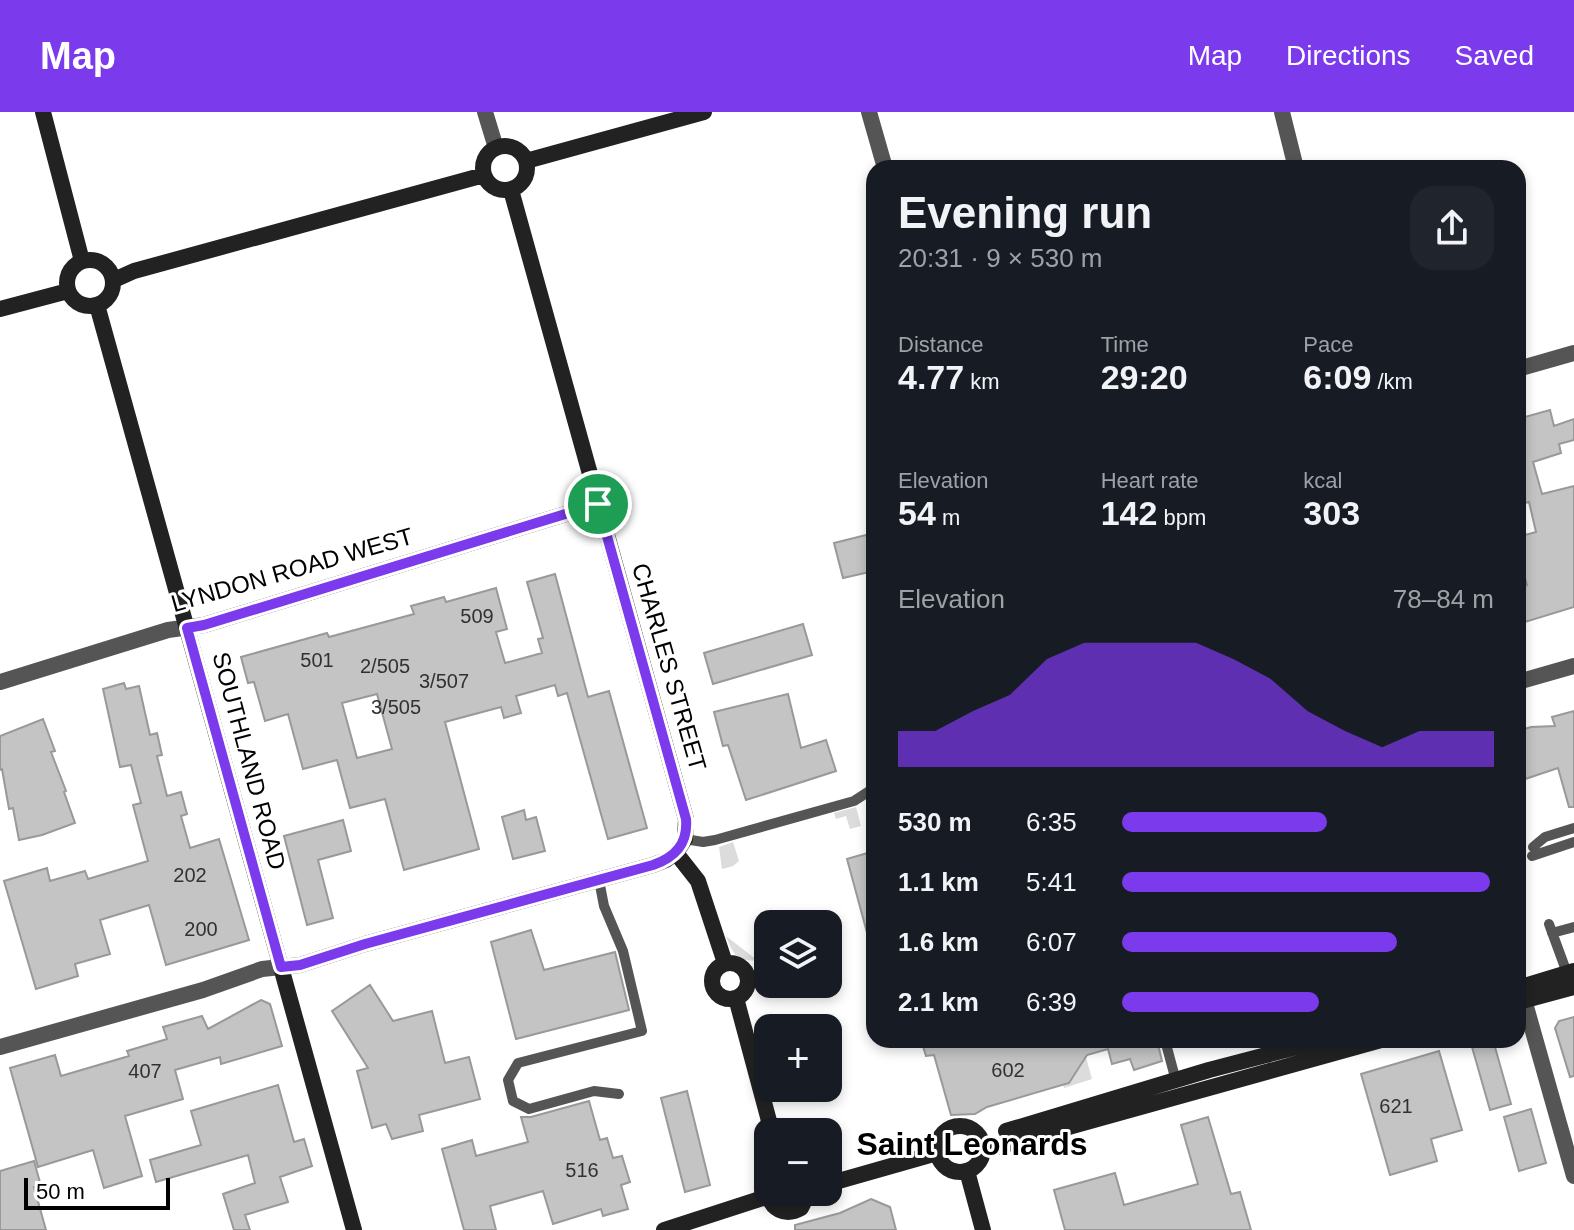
<!DOCTYPE html>
<meta charset="utf-8">
<style>
body{margin:0;font-family:Helvetica,sans-serif;background:#20242c;color:#f1f3f6;height:100vh;display:flex;flex-direction:column;font-size:30px;white-space:nowrap}
*{box-sizing:border-box;margin:0}
p{font-size:26px;color:#9ea1a6}
.icon{flex:none;width:44px;height:44px;fill:none;stroke:currentColor;stroke-width:2;stroke-linecap:round;stroke-linejoin:round}
.map{position:relative;flex:1;overflow:hidden}
.side{position:absolute;left:866px;top:48px;width:660px;height:888px;display:flex;flex-direction:column;background:#171b24;border-radius:24px;box-shadow:0 4px 12px #0003}
.side>*{flex:none}
.controls{position:absolute;left:754px;top:798px;display:grid;gap:16px}
.controls a{display:grid;place-items:center;width:88px;height:88px;border-radius:16px;background:#171b24;box-shadow:0 4px 12px #0003;font-size:40px}
.scale{position:absolute;left:24px;bottom:20px;width:146px;box-sizing:border-box;padding-left:8px;border:4px solid #000;border-top:0;font-size:22px;line-height:28px;white-space:nowrap;color:#000;-webkit-text-stroke:6px #fff;paint-order:stroke}
.pin{position:absolute;display:grid;place-items:center;width:68px;height:68px;color:#fff;margin:-34px;border:4px solid #fff;border-radius:50%;box-shadow:0 2px 8px #0007}
.round{display:grid;place-items:center;flex:none;width:84px;height:84px;border-radius:24px;background:#20242c}
.head{display:flex;align-items:center;justify-content:space-between;height:136px;padding:0 32px}
h1{font-size:44px;font-weight:700;line-height:60px}
.stats{display:grid;grid-template-columns:repeat(3,1fr);gap:12px;height:136px;padding:8px 32px}
.stats div{display:grid;align-content:center}
.stats b{font-size:34px;font-weight:700}
.stats small{font-size:22px;font-weight:400}
.stats p{font-size:22px}
.chart{height:224px;padding:16px 32px}
.chart p{display:flex;justify-content:space-between}
.chart svg{width:100%;height:144px;margin-top:8px;fill:#7c3aed;opacity:.7}
ul{padding:0 32px;list-style:none;font-size:26px}
li{display:grid;grid-template-columns:128px 96px 1fr;align-items:center;height:60px}
li i{height:20px;border-radius:10px;background:#7c3aed}
header{display:flex;align-items:center;gap:48px;box-sizing:border-box;height:112px;padding:0 40px;background:#7c3aed;color:#fff}
header strong{font-size:38px}
nav{display:flex;gap:44px;margin-inline-start:auto;font-size:28px}
.map>svg:first-child{display:block}
.green{fill:#dcdcdc}
.building{fill:#c4c4c4;stroke:#999;stroke-width:2;fill-rule:evenodd}
.lines{fill:none;stroke-linecap:round;stroke-linejoin:round}
.lane{stroke:#555;stroke-width:10}
.street{stroke:#555;stroke-width:16}
.secondary{stroke:#222;stroke-width:16}
.route-casing{stroke:#fff;stroke-width:16}
.route{stroke:#7c3aed;stroke-width:10}
.labels{text-anchor:middle;stroke-width:6;stroke-linejoin:round;paint-order:stroke}
.number-label{font-size:20px;fill:#313131}
.street-label{font-size:24px;fill:#000;stroke:#fff}
.district-label{font-size:32px;font-weight:bold;fill:#000;stroke:#fff}
</style>
<header>
<strong>Map</strong>
<nav><a>Map</a><a>Directions</a><a>Saved</a></nav>
</header>
<div class="map">
<svg width="1574" height="1118" viewBox="0 0 1574 1118">
<rect width="100%" height="100%" fill="#fff"/>
<path class="green" d="M 856,695 L 861,714 L 850,717 L 846,704 L 836,707 L 834,701 Z
M 733,730 L 739,749 L 733,754 L 722,757 L 719,735 Z
M 726,824 L 757,848 C 738,851 732,841 726,824 Z
M 1086,945 L 1092,967 L 1064,976 L 1063,973 L 1069,971 Z"/>
<path class="building" d="M 1550,298 L 1554,314 L 1574,307 L 1574,328 L 1559,332 L 1561,341 L 1533,350 L 1542,382 L 1574,374 L 1574,495 L 1518,512 L 1518,479 L 1527,473 L 1518,440 L 1518,425 L 1536,420 L 1529,390 L 1525,391 L 1522,380 L 1518,377 L 1518,307 Z
M 874,421 L 874,459 L 843,466 L 834,431 Z
M 555,462 L 588,585 L 609,579 L 647,716 L 608,727 L 567,581 L 558,584 L 555,573 L 516,584 L 521,601 L 504,606 L 501,595 L 445,610 L 479,737 L 404,758 L 385,687 L 350,696 L 337,648 L 303,657 L 288,602 L 265,609 L 254,570 L 248,571 L 241,545 L 327,521 L 329,525 L 414,502 L 411,494 L 444,485 L 446,490 L 496,476 L 507,517 L 496,520 L 505,551 L 542,541 L 538,527 L 543,526 L 527,470 ZM 377,582 L 392,637 L 357,646 L 342,591 Z
M 803,512 L 812,543 L 713,572 L 704,541 Z
M 124,571 L 126,577 L 139,574 L 150,623 L 157,621 L 162,643 L 157,644 L 167,684 L 181,680 L 187,702 L 181,704 L 190,736 L 219,727 L 249,828 L 166,853 L 149,793 L 100,808 L 110,842 L 75,852 L 78,864 L 36,877 L 4,769 L 47,756 L 50,769 L 85,759 L 88,767 L 148,749 L 133,693 L 141,691 L 131,653 L 120,655 L 103,577 Z
M 788,582 L 801,636 L 826,628 L 836,659 L 746,688 L 728,633 L 723,634 L 714,600 Z
M 1574,599 L 1574,695 L 1569,695 L 1558,656 L 1522,668 L 1518,651 L 1518,619 L 1531,615 L 1555,614 L 1552,605 Z
M 43,607 L 55,639 L 51,640 L 66,679 L 64,680 L 75,711 L 42,723 L 19,728 L 13,696 L 9,697 L 2,657 L 0,658 L 0,624 Z
M 524,698 L 526,708 L 536,705 L 545,739 L 513,747 L 502,705 Z
M 343,708 L 351,739 L 318,748 L 333,806 L 307,813 L 284,724 Z
M 874,739 L 874,828 L 869,828 L 847,747 Z
M 531,818 L 544,858 L 615,840 L 629,898 L 516,927 L 491,830 Z
M 370,873 L 393,909 L 432,899 L 445,951 L 469,945 L 480,987 L 419,1003 L 423,1019 L 392,1027 L 386,1012 L 372,1016 L 357,959 L 368,956 L 332,899 Z
M 261,888 L 270,892 L 282,934 L 221,952 L 220,945 L 175,958 L 183,987 L 125,1004 L 142,1064 L 104,1076 L 93,1038 L 38,1055 L 10,956 L 55,943 L 61,964 L 129,944 L 127,939 L 167,927 L 163,915 L 202,904 L 208,917 Z
M 1574,905 L 1574,964 L 1570,965 L 1555,916 L 1559,909 Z
M 921,928 L 1157,928 L 1162,949 L 1134,958 L 1130,947 L 1112,952 L 1108,937 L 1087,943 L 1069,971 L 987,995 L 975,1002 L 951,1003 L 934,943 L 926,944 Z
M 1470,928 L 1493,928 L 1511,992 L 1490,998 Z
M 1439,939 L 1462,1018 L 1431,1027 L 1437,1049 L 1390,1063 L 1361,962 Z
M 278,973 L 294,1030 L 304,1027 L 312,1054 L 280,1065 L 288,1090 L 245,1103 L 250,1118 L 234,1118 L 223,1082 L 255,1071 L 248,1043 L 156,1070 L 150,1048 L 201,1033 L 191,999 Z
M 687,979 L 710,1073 L 685,1080 L 661,986 Z
M 589,989 L 600,1028 L 607,1026 L 613,1046 L 622,1044 L 630,1070 L 621,1073 L 628,1097 L 603,1104 L 601,1097 L 553,1112 L 543,1079 L 490,1094 L 496,1118 L 464,1118 L 442,1037 L 472,1028 L 476,1044 L 528,1030 L 521,1005 L 531,1005 Z
M 1531,997 L 1546,1051 L 1519,1059 L 1504,1005 Z
M 1208,1005 L 1231,1082 L 1240,1080 L 1251,1118 L 1065,1118 L 1054,1078 L 1115,1061 L 1124,1093 L 1198,1072 L 1181,1013 Z
M 34,1049 L 41,1074 L 34,1075 L 46,1118 L 0,1118 L 0,1059 Z
M 871,1087 L 890,1095 L 896,1118 L 795,1118 L 795,1113 L 840,1101 Z"/>
<g class="lines">
<path class="lane" d="M 685,727 L 703,730 L 715,728 L 854,689 L 874,676
M 1533,735 L 1545,725 L 1574,716
M 1532,744 L 1574,730
M 599,768 L 604,794 L 623,839 L 642,919 L 518,951 L 508,968 L 513,989 L 529,997 L 594,979 L 619,982
M 1549,812 L 1567,861
M 1552,821 L 1574,815
M 1165,928 L 1176,969"/>
<path class="street" d="M 485,0 L 496,36
M 869,0 L 885,56
M 1282,0 L 1296,56
M 1518,257 L 1574,241
M 0,570 L 168,518 L 204,513 L 598,392
M 1518,570 L 1574,554
M 1521,877 L 1574,1064
M 0,935 L 203,878 L 262,857 L 300,853 L 365,832 L 653,753 L 666,748 L 676,741"/>
<path class="secondary" d="M 43,0 L 82,149
M483 56a22 22 0 1 1 44 0a22 22 0 1 1-44 0Z
M 526,49 L 704,0
M 511,78 L 686,707 L 685,727 L 676,741 L 698,769 L 725,851
M67 171a23 23 0 1 1 46 0a23 23 0 1 1-46 0Z
M 114,168 L 134,159 L 484,63
M 97,193 L 354,1118
M 0,197 L 68,179
M712 869a18 18 0 1 1 36 0a18 18 0 1 1-36 0Z
M 1518,876 L 1574,859
M 736,886 L 772,1020
M 1518,890 L 1574,875
M937 1037a23 23 0 1 1 46 0a23 23 0 1 1-46 0Z
M 1006,1019 L 1209,958 L 1323,928
M 983,1039 L 1381,928
M 967,1059 L 983,1118
M 828,1072 L 937,1041
M 768,1080 C 770,1097 785,1105 801,1096 L 809,1080
M 664,1118 L 769,1084"/>
</g>
<g class="lines">
<defs>
<path id="route" d="M 598,392 L 686,707 C 688,731 676,745 653,753 L 365,832 L 300,853 L 281,855 L 187,516 L 204,513 Z"/>
</defs>
<use href="#route" class="route-casing"/>
<use href="#route" class="route"/>
</g>
<g class="labels">
<g class="number-label">
<text x="477" y="511">509</text>
<text x="317" y="555">501</text>
<text x="385" y="561">2/505</text>
<text x="444" y="576">3/507</text>
<text x="396" y="602">3/505</text>
<text x="190" y="770">202</text>
<text x="201" y="824">200</text>
<text x="1008" y="965">602</text>
<text x="145" y="966">407</text>
<text x="1396" y="1001">621</text>
<text x="582" y="1065">516</text>
</g>
<g class="street-label">
<text transform="translate(292 458) rotate(-16)" y="8">LYNDON ROAD WEST</text>
<text transform="translate(669 555) rotate(74)" y="8">CHARLES STREET</text>
<text transform="translate(249 649) rotate(75)" y="8">SOUTHLAND ROAD</text>
</g>
<g class="district-label">
<text x="972" y="1043">Saint Leonards</text>
</g>
</g>
</svg>
<div class="controls">
<a><svg class="icon" aria-label="layers" viewBox="0 0 24 24"><path d="M12 4l9 5-9 5-9-5zM3 14l9 5 9-5"/></svg></a>
<a>+</a>
<a>−</a>
</div>
<div class="scale">50 m</div>
<div class="pin" style="left:598px;top:392px;background:#1e9e55"><svg class="icon" aria-label="arrive" viewBox="0 0 24 24"><path d="M6 21V4h12l-3 4 3 4H6"/></svg></div>
<section class="side">
<div class="head"><div><h1>Evening run</h1><p>20:31 · 9 × 530 m</p></div><a class="round"><svg class="icon" aria-label="share" viewBox="0 0 24 24"><path d="M12 15V3M7 8l5-5 5 5M5 13v7h14v-7"/></svg></a></div>
<div class="stats">
<div><p>Distance</p><b>4.77<small> km</small></b></div>
<div><p>Time</p><b>29:20</b></div>
<div><p>Pace</p><b>6:09<small> /km</small></b></div>
</div>
<div class="stats">
<div><p>Elevation</p><b>54<small> m</small></b></div>
<div><p>Heart rate</p><b>142<small> bpm</small></b></div>
<div><p>kcal</p><b>303</b></div>
</div>
<div class="chart"><p><span>Elevation</span>78–84 m</p>
<svg viewBox="0 0 160 44" preserveAspectRatio="none"><path d="M0 44V33L10 33L20 27L30 22L40 11L50 6L60 6L70 6L80 6L90 11L100 17L110 27L120 33L130 38L140 33L150 33L160 33V44z"/></svg>
</div>
<ul>
<li><b>530 m</b>6:35<i style="width:55%"></i></li>
<li><b>1.1 km</b>5:41<i style="width:99%"></i></li>
<li><b>1.6 km</b>6:07<i style="width:74%"></i></li>
<li><b>2.1 km</b>6:39<i style="width:53%"></i></li>
</ul>
</section>
</div>
